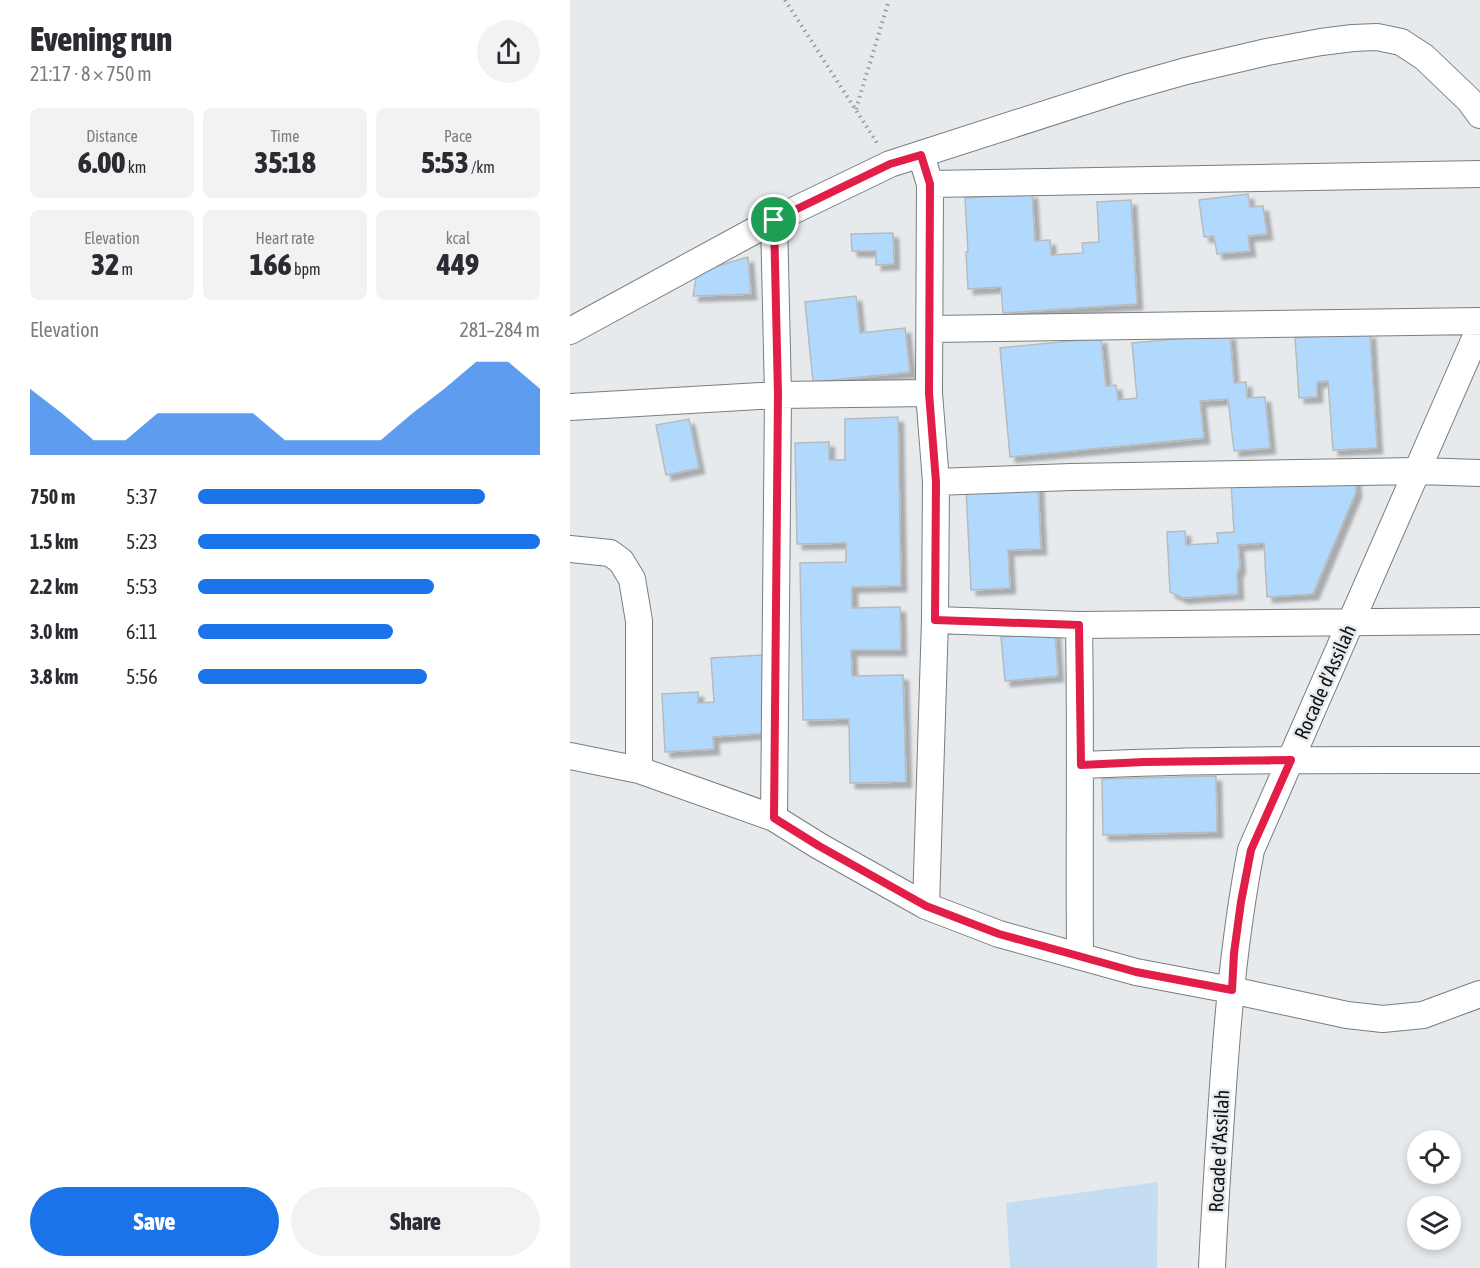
<!DOCTYPE html>
<meta charset="utf-8">
<style>
body{margin:0;font-family:"Asap Condensed",sans-serif;background:#f2f2f3;color:#2b2b33;height:100vh;display:flex;flex-direction:column;font-size:22px;white-space:nowrap}
*{box-sizing:border-box;margin:0}
p{font-size:20px;color:#7c7c81}
.icon{flex:none;width:33px;height:33px;fill:none;stroke:currentColor;stroke-width:2;stroke-linecap:round;stroke-linejoin:round}
.map{position:relative;flex:1;overflow:hidden}
.details{display:flex;flex-direction:column;background:#fff;width:570px}
.details>*{flex:none}
.tools{position:absolute;left:837px;top:1130px;display:grid;gap:12px}
.tools a{display:grid;place-items:center;width:54px;height:54px;border-radius:50%;background:#fff;box-shadow:0 3px 9px #0003;font-size:30px}
.pin{position:absolute;display:grid;place-items:center;width:51px;height:51px;color:#fff;margin:-26px;border:3px solid #fff;border-radius:50%;box-shadow:0 2px 6px #0007}
.round{display:grid;place-items:center;flex:none;width:63px;height:63px;border-radius:32px;background:#f2f2f3}
.head{display:flex;align-items:center;justify-content:space-between;height:102px;padding:0 30px}
h1{font-size:33px;font-weight:800;line-height:45px}
.metrics{display:grid;grid-template-columns:repeat(3,1fr);gap:9px;height:102px;padding:6px 30px}
.metrics div{display:grid;align-content:center;border-radius:9px;background:#f2f2f3;text-align:center}
.metrics b{font-size:30px;font-weight:800}
.metrics small{font-size:16px;font-weight:400}
.metrics p{font-size:16px}
.chart{height:168px;padding:12px 30px}
.chart p{display:flex;justify-content:space-between}
.chart svg{width:100%;height:108px;margin-top:6px;fill:#1a73e8;opacity:.7}
.primary-button{display:flex;gap:12px;margin-top:auto;padding:12px 30px}
.primary-button a{flex:1;height:69px;border-radius:36px;background:#1a73e8;color:#fff;font-size:24px;font-weight:800;line-height:69px;text-align:center}
.primary-button a+a{background:#f2f2f3;color:#2b2b33}
ul{padding:0 30px;list-style:none;font-size:20px}
li{display:grid;grid-template-columns:96px 72px 1fr;align-items:center;height:45px}
li i{height:15px;border-radius:8px;background:#1a73e8}
main{display:flex;flex:1;min-height:0}
.map>svg:first-child{display:block}
.green{fill:#c5ddf3}
.building{fill:#b1d9fe;stroke:#b8bbbd;stroke-width:1.5;filter:url(#shadow)}
.lines{fill:none;stroke-linecap:round;stroke-linejoin:round}
.minor-casing{stroke:#7a7d7f;stroke-width:28}
.path{stroke:#979a9c;stroke-width:4;stroke-dasharray:1.5 4.5;stroke-linecap:butt}
.minor{stroke:#fff;stroke-width:26}
.route-casing{stroke:#fff;stroke-width:12}
.route{stroke:#e11d48;stroke-width:8}
.labels{text-anchor:middle;stroke-width:5;stroke-linejoin:round;paint-order:stroke}
.street-label{font-size:20px;fill:#111213;stroke:#e7eaed}
</style>
<main>
<section class="details">
<div class="head"><div><h1>Evening run</h1><p>21:17 · 8 × 750 m</p></div><a class="round"><svg class="icon" aria-label="share" viewBox="0 0 24 24"><path d="M12 15V3M7 8l5-5 5 5M5 13v7h14v-7"/></svg></a></div>
<div class="metrics">
<div><p>Distance</p><b>6.00<small> km</small></b></div>
<div><p>Time</p><b>35:18</b></div>
<div><p>Pace</p><b>5:53<small> /km</small></b></div>
</div>
<div class="metrics">
<div><p>Elevation</p><b>32<small> m</small></b></div>
<div><p>Heart rate</p><b>166<small> bpm</small></b></div>
<div><p>kcal</p><b>449</b></div>
</div>
<div class="chart"><p><span>Elevation</span>281–284 m</p>
<svg viewBox="0 0 160 44" preserveAspectRatio="none"><path d="M0 44V17L10 27L20 38L30 38L40 27L50 27L60 27L70 27L80 38L90 38L100 38L110 38L120 27L130 17L140 6L150 6L160 17V44z"/></svg>
</div>
<ul>
<li><b>750 m</b>5:37<i style="width:84%"></i></li>
<li><b>1.5 km</b>5:23<i style="width:100%"></i></li>
<li><b>2.2 km</b>5:53<i style="width:69%"></i></li>
<li><b>3.0 km</b>6:11<i style="width:57%"></i></li>
<li><b>3.8 km</b>5:56<i style="width:67%"></i></li>
</ul>
<div class="primary-button"><a>Save</a><a>Share</a></div>
</section>
<div class="map">
<svg width="910" height="1268" viewBox="0 0 910 1268">
<defs>
<filter id="shadow"><feDropShadow dx="5.5" dy="5.5" stdDeviation="1.5" flood-color="#0004"/></filter>
</defs>
<rect width="100%" height="100%" fill="#e7eaed"/>
<path class="green" d="M 588,1182 L 587,1268 L 440,1268 L 436,1203 Z"/>
<path class="building" d="M 462,193 L 465,241 L 480,240 L 481,255 L 513,253 L 512,243 L 529,242 L 527,202 L 561,200 L 567,304 L 433,313 L 431,287 L 398,289 L 396,252 L 398,252 L 395,198 Z
M 678,194 L 680,207 L 693,206 L 697,234 L 678,236 L 680,251 L 647,254 L 644,236 L 634,237 L 629,200 Z
M 323,233 L 324,264 L 306,265 L 306,251 L 282,251 L 281,234 Z
M 178,257 L 181,294 L 123,296 L 127,272 Z
M 286,296 L 290,333 L 335,328 L 340,372 L 243,382 L 235,302 Z
M 800,333 L 807,448 L 763,450 L 758,381 L 747,382 L 747,397 L 729,398 L 725,338 Z
M 660,334 L 664,383 L 676,382 L 677,398 L 695,397 L 700,448 L 664,451 L 658,399 L 630,401 L 634,438 L 440,457 L 430,348 L 531,338 L 536,386 L 546,385 L 548,400 L 567,398 L 562,343 Z
M 328,417 L 331,586 L 282,587 L 282,608 L 330,607 L 331,650 L 281,650 L 282,676 L 333,675 L 336,782 L 280,783 L 279,719 L 233,720 L 230,563 L 276,562 L 276,543 L 227,544 L 225,443 L 259,442 L 259,460 L 275,460 L 275,419 Z
M 119,419 L 129,468 L 96,475 L 86,425 Z
M 785,476 L 786,492 L 743,594 L 697,597 L 694,543 L 668,545 L 670,567 L 667,573 L 668,594 L 613,598 L 600,592 L 597,532 L 615,531 L 616,545 L 648,543 L 647,533 L 664,532 L 661,483 Z
M 468,485 L 471,549 L 438,550 L 440,588 L 401,590 L 396,488 Z
M 485,632 L 488,676 L 435,681 L 431,637 Z
M 193,655 L 197,733 L 143,737 L 144,749 L 95,752 L 92,694 L 128,692 L 128,703 L 144,702 L 141,658 Z
M 646,776 L 647,832 L 533,835 L 532,779 Z"/>
<g class="lines">
<defs>
<path id="minor" d="M 351,155 L 360,184 L 359,393 L 366,482 L 365,620 L 356,906
M 360,184 L 910,174
M 360,329 L 910,321
M 0,331 L 204,220 L 320,164 L 556,88 L 616,71 L 697,52 L 751,42 L 783,38 L 807,37 L 831,42 L 854,57 L 899,100 L 910,115
M 0,407 L 208,395 L 359,393
M 366,482 L 501,477 L 847,471 L 910,473
M 0,549 L 40,553 L 51,561 L 62,579 L 69,621 L 69,770
M 365,620 L 509,625 L 910,621
M 509,625 C 511,736 509,846 510,956
M 0,756 L 69,770 L 204,818 L 249,846 L 356,906 L 429,934 L 566,972 L 661,990 L 777,1015 L 813,1019 L 853,1015 L 910,994
M 511,765 C 644,759 777,760 910,760
M 204,818 L 208,395 L 204,220
M 642,1268 C 644,1222 647,1177 650,1131 C 656,1037 663,943 681,850 L 910,327"/>
</defs>
<use href="#minor" class="minor-casing"/>
<path class="path" d="M 215,0 L 309,146
M 286,109 L 319,0"/>
<use href="#minor" class="minor"/>
</g>
<g class="lines">
<defs>
<path id="route" d="M 351,155 L 360,184 L 359,393 L 366,482 L 365,620 L 509,625 L 511,765 L 574,762 L 721,760 L 681,850 L 671,902 L 664,953 L 662,990 L 566,972 L 429,934 L 356,906 L 249,846 L 204,818 L 208,395 L 204,220 L 320,164 Z"/>
</defs>
<use href="#route" class="route-casing"/>
<use href="#route" class="route"/>
</g>
<g class="labels">
<g class="street-label">
<text transform="translate(755 682) rotate(-66)" y="7">Rocade d'Assilah</text>
<text transform="translate(649 1151) rotate(-87)" y="7">Rocade d'Assilah</text>
</g>
</g>
</svg>
<div class="tools">
<a><svg class="icon" aria-label="locate" viewBox="0 0 24 24"><circle cx="12" cy="12" r="6"/><path d="M12 2v4M12 18v4M2 12h4M18 12h4"/></svg></a>
<a><svg class="icon" aria-label="layers" viewBox="0 0 24 24"><path d="M12 4l9 5-9 5-9-5zM3 14l9 5 9-5"/></svg></a>
</div>
<div class="pin" style="left:204px;top:220px;background:#1e9e55"><svg class="icon" aria-label="arrive" viewBox="0 0 24 24"><path d="M6 21V4h12l-3 4 3 4H6"/></svg></div>
</div>
</main>
